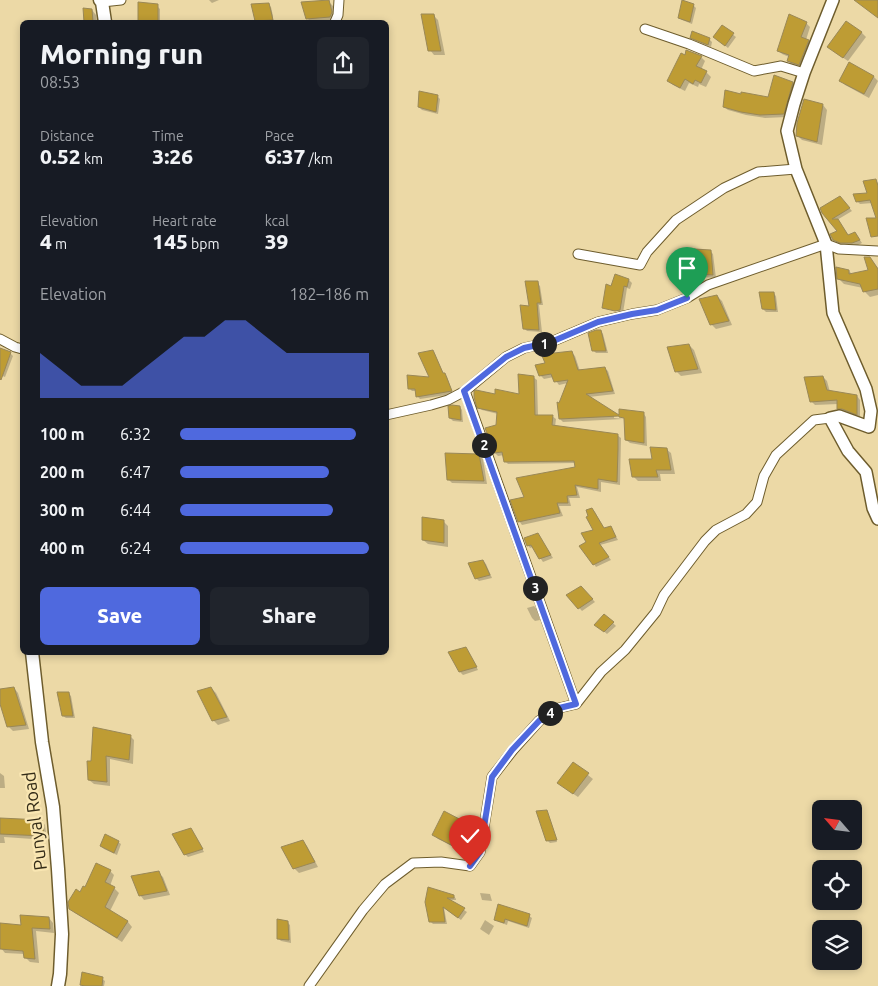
<!DOCTYPE html>
<meta charset="utf-8">
<style>
body{margin:0;font-family:Ubuntu,sans-serif;background:#20242c;color:#f1f3f6;height:100vh;display:flex;flex-direction:column;font-size:19px;white-space:nowrap}
*{box-sizing:border-box;margin:0}
p{font-size:16px;color:#9ea1a6}
.icon{flex:none;width:28px;height:28px;fill:none;stroke:currentColor;stroke-width:2;stroke-linecap:round;stroke-linejoin:round}
.map{position:relative;flex:1;overflow:hidden}
.panel{position:absolute;left:20px;top:20px;width:369px;height:635px;display:flex;flex-direction:column;background:#171b24;border-radius:8px;box-shadow:0 2px 8px #0003}
.panel>*{flex:none}
.needle{width:32px;rotate:298deg}
.fabs{position:absolute;left:812px;top:800px;display:grid;gap:10px}
.fabs a{display:grid;place-items:center;width:50px;height:50px;border-radius:8px;background:#171b24;box-shadow:0 2px 8px #0003;font-size:25px}
.pin{position:absolute;display:grid;place-items:center;width:42px;height:42px;color:#fff;margin:-51px -21px;border-radius:50% 50% 50% 0;rotate:-45deg;box-shadow:0 0 5px #0007}
.pin .icon{rotate:45deg}
.km{position:absolute;width:25px;height:25px;margin:-12px;border-radius:50%;background:#222;color:#fff;font-size:14px;line-height:25px;text-align:center}
.round{display:grid;place-items:center;flex:none;width:52px;height:52px;border-radius:8px;background:#20242c}
.headline{display:flex;align-items:center;justify-content:space-between;height:85px;padding:0 20px}
h1{font-size:28px;font-weight:800;line-height:38px}
.figures{display:grid;grid-template-columns:repeat(3,1fr);gap:8px;height:85px;padding:5px 20px}
.figures div{display:grid;align-content:center}
.figures b{font-size:21px;font-weight:800}
.figures small{font-size:14px;font-weight:400}
.figures p{font-size:14px}
.chart{height:140px;padding:10px 20px}
.chart p{display:flex;justify-content:space-between}
.chart svg{width:100%;height:90px;margin-top:5px;fill:#4f69de;opacity:.7}
.button{display:flex;gap:10px;margin-top:auto;padding:10px 20px}
.button a{flex:1;height:58px;border-radius:8px;background:#4f69de;color:#fff;font-size:20px;font-weight:800;line-height:58px;text-align:center}
.button a+a{background:#20242c;color:#f1f3f6}
ul{padding:0 20px;list-style:none;font-size:16px}
li{display:grid;grid-template-columns:80px 60px 1fr;align-items:center;height:38px}
li i{height:12px;border-radius:6px;background:#4f69de}
.map>svg:first-child{display:block}
.shadow{fill:#0003}
.building{fill:#be9c34;stroke:#9a8857}
.lines{fill:none;stroke-linecap:round;stroke-linejoin:round}
.minor-casing{stroke:#6e5d2d;stroke-width:11}
.tertiary-casing{stroke:#6e5d2d;stroke-width:14}
.secondary-casing{stroke:#6e5d2d;stroke-width:15}
.minor{stroke:#fff;stroke-width:9}
.tertiary{stroke:#fff;stroke-width:11}
.secondary{stroke:#fff;stroke-width:12}
.route-casing{stroke:#fff;stroke-width:10}
.route{stroke:#4f69de;stroke-width:6}
.labels{text-anchor:middle;stroke-width:4.5;stroke-linejoin:round;paint-order:stroke}
.street-label{font-size:18px;fill:#342c18;stroke:#f9e6b2}
</style>
<div class="map">
<svg width="878" height="986" viewBox="0 0 878 986">
<rect width="100%" height="100%" fill="#ecd9a6"/>
<path class="shadow" d="M 209,0 L 219,0 L 212,3 Z
M 328,1 L 333,6 L 336,18 L 335,21 L 311,22 L 307,18 Z
M 268,4 L 271,7 L 273,16 L 271,22 L 257,22 L 252,5 Z
M 693,5 L 696,8 L 692,24 L 682,20 L 679,17 Z
M 157,6 L 160,9 L 160,22 L 141,22 L 140,21 Z
M 92,10 L 96,15 L 97,22 L 75,22 L 75,21 L 85,22 Z
M 434,16 L 438,20 L 445,55 L 434,55 L 430,50 Z
M 806,23 L 810,27 L 806,40 L 812,45 L 803,68 L 792,65 L 788,61 L 789,57 L 782,54 L 778,50 Z
M 847,23 L 862,33 L 866,37 L 848,61 L 833,51 Z
M 722,26 L 736,37 L 728,48 L 714,37 Z
M 691,37 L 709,39 L 712,42 L 711,47 L 694,40 Z
M 701,57 L 705,61 L 701,70 L 706,72 L 711,77 L 706,87 L 699,84 L 698,87 L 689,83 L 685,91 L 673,85 L 668,81 Z
M 874,77 L 878,81 L 869,98 L 845,85 L 841,80 Z
M 793,83 L 796,86 L 787,117 L 765,118 L 746,115 L 728,110 L 724,107 L 769,98 Z
M 437,96 L 440,99 L 438,114 L 422,110 L 419,107 Z
M 823,105 L 827,110 L 822,145 L 802,140 L 797,135 Z
M 876,181 L 878,183 L 878,219 L 873,203 L 860,204 L 857,201 L 868,194 Z
M 843,201 L 852,211 L 837,220 L 849,236 L 855,234 L 858,237 L 862,243 L 856,246 L 844,245 L 838,243 L 834,239 L 839,231 L 823,212 Z
M 710,251 L 713,254 L 716,278 L 701,277 L 698,274 Z
M 870,258 L 878,268 L 878,295 L 870,297 L 864,291 L 863,288 L 844,284 L 838,278 L 849,271 L 852,274 L 870,271 Z
M 616,275 L 629,280 L 632,283 L 630,289 L 627,288 L 623,313 L 605,307 L 605,309 L 603,307 Z
M 537,283 L 540,286 L 543,305 L 539,305 L 542,332 L 527,331 L 524,328 Z
M 773,293 L 776,296 L 778,312 L 766,312 L 763,309 Z
M 717,296 L 722,301 L 732,325 L 716,329 L 711,324 Z
M 601,331 L 603,334 L 608,353 L 596,353 L 593,350 Z
M 689,345 L 694,350 L 702,373 L 681,376 L 677,372 Z
M 552,350 L 555,354 L 571,352 L 575,356 L 580,371 L 604,368 L 608,371 L 615,394 L 589,397 L 614,415 L 614,418 L 625,419 L 622,416 L 643,413 L 646,417 L 647,446 L 630,443 L 626,440 L 626,420 L 623,419 L 563,422 L 560,419 L 560,404 L 568,383 L 559,385 L 556,381 L 554,377 L 544,379 L 540,375 L 547,364 Z
M 0,351 L 10,353 L 13,356 L 5,377 L 0,375 Z
M 432,351 L 435,354 L 444,375 L 447,377 L 453,394 L 420,399 L 417,396 L 417,391 L 412,391 L 409,388 L 431,378 Z
M 533,377 L 537,380 L 538,416 L 552,416 L 556,419 L 555,427 L 617,435 L 621,438 L 620,485 L 601,482 L 601,492 L 577,487 L 580,498 L 569,498 L 571,506 L 559,506 L 563,516 L 522,525 L 519,521 L 525,498 L 576,468 L 576,463 L 508,464 L 505,461 L 504,455 L 498,456 L 495,453 L 498,414 L 482,410 L 479,407 L 496,396 L 520,396 Z
M 823,377 L 827,381 L 830,392 L 857,396 L 860,400 L 860,417 L 846,412 L 842,412 L 838,408 L 838,404 L 815,405 L 811,401 Z
M 460,407 L 462,410 L 463,422 L 453,421 L 450,418 Z
M 666,449 L 671,453 L 675,474 L 660,474 L 661,481 L 638,481 L 633,476 L 654,461 Z
M 479,455 L 483,459 L 487,484 L 452,483 L 448,479 Z
M 592,509 L 595,512 L 604,529 L 613,531 L 618,540 L 600,545 L 611,560 L 596,567 L 594,564 L 588,543 L 594,530 Z
M 443,521 L 448,526 L 448,547 L 428,544 L 423,540 Z
M 540,537 L 553,558 L 543,562 L 533,547 L 530,548 L 528,545 Z
M 483,561 L 486,564 L 492,578 L 479,581 L 476,578 Z
M 581,587 L 595,602 L 582,611 L 568,596 Z
M 534,606 L 537,609 L 540,620 L 535,621 L 532,618 L 527,608 Z
M 613,623 L 616,626 L 607,634 L 599,627 Z
M 468,651 L 478,670 L 463,675 L 460,672 Z
M 14,688 L 18,693 L 29,729 L 13,731 L 8,726 L 0,699 L 0,690 Z
M 211,688 L 216,693 L 230,721 L 218,725 L 213,720 Z
M 68,693 L 71,696 L 75,718 L 66,718 L 63,716 Z
M 130,736 L 134,740 L 133,764 L 110,759 L 110,786 L 94,784 L 89,780 L 93,762 Z
M 574,764 L 593,779 L 578,797 L 563,787 Z
M 0,773 L 4,776 L 5,788 L 0,788 Z
M 547,811 L 548,812 L 547,812 L 557,842 L 550,843 L 547,840 L 538,812 Z
M 445,813 L 465,823 L 469,827 L 458,849 L 438,839 L 433,834 Z
M 0,819 L 41,821 L 45,825 L 47,840 L 4,837 L 5,843 L 0,843 Z
M 193,832 L 204,852 L 188,857 L 185,854 Z
M 118,842 L 121,844 L 117,855 L 104,849 L 101,846 Z
M 303,842 L 307,846 L 318,867 L 299,873 L 294,868 Z
M 110,871 L 114,875 L 110,886 L 114,888 L 119,893 L 110,911 L 128,922 L 132,927 L 122,942 L 75,913 L 70,909 L 81,894 Z
M 158,873 L 163,877 L 170,895 L 144,900 L 140,895 Z
M 429,889 L 454,896 L 456,899 L 456,900 L 449,900 L 467,912 L 461,920 L 444,908 L 447,924 L 433,924 L 430,921 Z
M 480,893 L 490,894 L 492,901 L 482,900 Z
M 529,916 L 532,918 L 529,928 L 508,921 L 507,925 L 499,922 L 496,919 Z
M 49,918 L 53,923 L 54,933 L 36,931 L 39,963 L 30,962 L 25,957 L 25,954 L 5,953 L 1,948 L 0,924 L 22,926 Z
M 485,920 L 494,926 L 489,935 L 480,929 Z
M 287,922 L 290,925 L 291,943 L 281,941 L 278,938 Z
M 102,979 L 105,981 L 104,986 L 83,986 L 81,984 Z"/>
<path class="building" d="M 329,0 L 332,12 L 330,17 L 306,19 L 301,2 Z
M 682,0 L 694,4 L 690,22 L 678,18 Z
M 854,0 L 878,0 L 878,18 Z
M 138,2 L 158,4 L 158,22 L 138,21 Z
M 269,3 L 273,20 L 255,21 L 251,4 Z
M 83,8 L 92,9 L 93,22 L 84,22 Z
M 421,14 L 434,14 L 441,51 L 428,51 Z
M 789,14 L 807,22 L 801,37 L 809,40 L 799,65 L 787,61 L 789,55 L 777,51 Z
M 846,21 L 862,32 L 843,58 L 827,47 Z
M 722,25 L 734,33 L 725,46 L 713,37 Z
M 692,31 L 710,38 L 708,45 L 690,38 Z
M 686,50 L 702,56 L 696,66 L 707,71 L 701,83 L 695,80 L 693,84 L 685,79 L 680,88 L 667,81 L 681,53 L 685,55 Z
M 849,62 L 874,76 L 864,94 L 839,81 Z
M 774,75 L 793,82 L 784,114 L 760,115 L 741,112 L 723,107 L 725,90 L 741,94 L 741,92 L 768,97 Z
M 419,91 L 438,95 L 436,112 L 418,107 Z
M 804,99 L 823,104 L 817,142 L 796,136 L 797,123 Z
M 876,179 L 878,186 L 878,236 L 871,237 L 866,218 L 876,218 L 870,200 L 856,202 L 853,194 L 867,193 L 863,181 Z
M 840,196 L 850,208 L 832,219 L 838,219 L 848,235 L 855,232 L 860,240 L 852,243 L 840,243 L 833,240 L 830,234 L 837,231 L 822,213 L 820,208 Z
M 694,249 L 711,250 L 713,275 L 697,274 Z
M 864,257 L 870,257 L 878,269 L 878,289 L 863,292 L 860,284 L 837,279 L 836,267 L 849,270 L 849,274 L 868,270 Z
M 615,274 L 629,279 L 627,287 L 624,286 L 620,310 L 615,311 L 602,308 L 606,284 L 611,286 Z
M 525,281 L 538,281 L 541,303 L 537,303 L 539,330 L 523,329 L 520,305 L 529,306 Z
M 759,292 L 774,292 L 776,310 L 762,309 Z
M 717,295 L 729,321 L 710,325 L 699,299 Z
M 596,330 L 601,330 L 606,351 L 592,351 L 588,333 Z
M 689,344 L 698,369 L 675,372 L 667,347 Z
M 0,348 L 11,352 L 1,380 L 0,379 Z
M 552,349 L 554,353 L 572,351 L 578,370 L 605,367 L 613,391 L 586,394 L 619,415 L 619,409 L 644,412 L 644,443 L 625,440 L 624,418 L 619,417 L 619,416 L 559,419 L 557,402 L 559,403 L 568,380 L 554,382 L 551,374 L 539,376 L 535,365 L 545,363 L 540,351 Z
M 433,350 L 443,373 L 445,373 L 452,391 L 416,397 L 415,389 L 408,389 L 407,375 L 429,377 L 418,353 Z
M 518,374 L 534,376 L 535,415 L 553,415 L 552,425 L 618,434 L 618,449 L 617,482 L 598,479 L 598,489 L 575,485 L 577,495 L 567,496 L 568,503 L 557,503 L 560,513 L 518,522 L 510,500 L 524,497 L 516,478 L 575,467 L 574,461 L 504,462 L 502,452 L 494,453 L 485,428 L 496,425 L 497,412 L 477,408 L 474,397 L 474,391 L 476,390 L 495,394 L 495,389 L 519,394 Z
M 823,376 L 827,390 L 857,395 L 857,415 L 842,409 L 837,409 L 837,400 L 810,402 L 804,377 Z
M 452,405 L 460,406 L 461,420 L 449,418 L 448,406 Z
M 650,447 L 667,448 L 671,470 L 656,470 L 658,477 L 632,477 L 629,459 L 652,459 Z
M 445,453 L 479,454 L 484,481 L 447,480 Z
M 592,508 L 604,528 L 611,526 L 616,537 L 599,543 L 609,557 L 593,565 L 579,546 L 586,542 L 581,533 L 593,530 L 586,517 L 588,516 L 586,510 Z
M 422,517 L 444,520 L 444,543 L 422,540 Z
M 538,533 L 551,555 L 539,559 L 531,545 L 527,546 L 524,538 Z
M 483,560 L 490,575 L 475,579 L 468,563 Z
M 581,586 L 593,599 L 578,609 L 566,595 Z
M 604,614 L 614,622 L 604,632 L 594,625 Z
M 466,647 L 477,667 L 459,672 L 448,652 Z
M 14,687 L 26,725 L 7,727 L 0,704 L 0,689 Z
M 211,687 L 227,717 L 212,721 L 197,691 Z
M 57,692 L 69,692 L 73,716 L 62,716 Z
M 93,727 L 131,735 L 129,760 L 106,756 L 107,782 L 88,780 L 87,761 L 91,761 Z
M 573,762 L 589,773 L 573,794 L 557,783 Z
M 547,810 L 557,840 L 546,841 L 536,811 Z
M 444,811 L 465,822 L 453,846 L 432,835 Z
M 0,818 L 42,820 L 44,836 L 0,834 Z
M 191,828 L 203,849 L 184,855 L 172,834 Z
M 105,834 L 119,841 L 114,853 L 100,846 Z
M 303,840 L 315,862 L 293,869 L 281,847 Z
M 96,863 L 111,870 L 105,882 L 115,887 L 105,907 L 128,921 L 117,938 L 69,909 L 68,902 L 76,889 L 80,892 L 83,886 L 85,887 Z
M 159,871 L 167,891 L 139,896 L 131,876 Z
M 428,887 L 454,895 L 454,898 L 447,898 L 465,908 L 458,918 L 443,907 L 445,922 L 429,922 L 425,902 Z
M 498,904 L 530,914 L 527,926 L 505,919 L 504,923 L 494,920 Z
M 20,915 L 49,917 L 50,929 L 32,928 L 35,959 L 24,958 L 23,951 L 0,949 L 0,923 L 21,925 Z
M 277,919 L 288,921 L 289,940 L 277,939 Z
M 82,972 L 103,977 L 102,986 L 85,986 L 80,985 Z"/>
<g class="lines">
<defs>
<path id="minor" d="M 102,2 L 121,0
M 335,22 L 338,15 L 339,0
M 645,29 L 689,44 L 754,71 L 781,66 L 804,73
M 578,254 L 640,265 L 647,252 L 676,220 L 724,188 L 758,172 L 796,169
M 0,339 L 15,347 L 22,349
M 465,391 L 576,704
M 386,415 L 431,405 L 448,400 L 465,391 L 506,357 L 524,348 L 551,342 L 598,322 L 632,314 L 657,310 L 687,298 L 708,285 L 826,244 L 839,249 L 878,251
M 309,986 L 363,910 L 385,884 L 413,863 L 441,862 L 470,866 L 480,852 L 492,777 L 513,750 L 539,721 L 555,709 L 576,704 L 601,672 L 625,650 L 656,612 L 664,595 L 705,541 L 716,530 L 746,514 L 757,502 L 764,476 L 776,455 L 814,420 L 830,418"/>
<path id="tertiary" d="M 833,0 L 804,73 L 794,104 L 787,131 L 796,169 L 826,244 L 833,313 L 866,389 L 871,411 L 869,427 L 839,416 L 830,418 L 848,451 L 866,472 L 873,508 L 878,519"/>
<path id="secondary" d="M 100,0 L 102,2 L 105,22
M 32,652 L 42,742 L 53,807 L 58,869 L 62,934 L 60,974 L 58,986"/>
</defs>
<use href="#minor" class="minor-casing"/>
<use href="#tertiary" class="tertiary-casing"/>
<use href="#secondary" class="secondary-casing"/>
<use href="#minor" class="minor"/>
<use href="#tertiary" class="tertiary"/>
<use href="#secondary" class="secondary"/>
</g>
<g class="lines">
<defs>
<path id="route" d="M 470,866 L 480,852 L 492,777 L 512,750 L 539,721 L 555,709 L 576,704 L 464,391 L 506,357 L 524,348 L 551,342 L 598,322 L 632,314 L 657,310 L 687,298"/>
</defs>
<use href="#route" class="route-casing"/>
<use href="#route" class="route"/>
</g>
<g class="labels">
<g class="street-label">
<text transform="translate(35 821) rotate(-97)" y="6">Punyal Road</text>
</g>
</g>
</svg>
<div class="fabs">
<a><svg class="needle" viewBox="-14 -14 28 28"><path d="M0-13l5 13h-10z" fill="#e53935"/><path d="M0 13l5-13h-10z" fill="#9ea1a6"/></svg></a>
<a><svg class="icon" aria-label="locate" viewBox="0 0 24 24"><circle cx="12" cy="12" r="6"/><path d="M12 2v4M12 18v4M2 12h4M18 12h4"/></svg></a>
<a><svg class="icon" aria-label="layers" viewBox="0 0 24 24"><path d="M12 4l9 5-9 5-9-5zM3 14l9 5 9-5"/></svg></a>
</div>
<div class="pin" style="left:687px;top:298px;background:#1e9e55"><svg class="icon" aria-label="arrive" viewBox="0 0 24 24"><path d="M6 21V4h12l-3 4 3 4H6"/></svg></div>
<div class="pin" style="left:470px;top:866px;background:#d93025"><svg class="icon" aria-label="check" viewBox="0 0 24 24"><path d="M5 12l5 5 9-10"/></svg></div>
<b class="km" style="left:544px;top:344px">1</b>
<b class="km" style="left:484px;top:445px">2</b>
<b class="km" style="left:535px;top:588px">3</b>
<b class="km" style="left:550px;top:713px">4</b>
<section class="panel">
<div class="headline"><div><h1>Morning run</h1><p>08:53</p></div><a class="round"><svg class="icon" aria-label="share" viewBox="0 0 24 24"><path d="M12 15V3M7 8l5-5 5 5M5 13v7h14v-7"/></svg></a></div>
<div class="figures">
<div><p>Distance</p><b>0.52<small> km</small></b></div>
<div><p>Time</p><b>3:26</b></div>
<div><p>Pace</p><b>6:37<small> /km</small></b></div>
</div>
<div class="figures">
<div><p>Elevation</p><b>4<small> m</small></b></div>
<div><p>Heart rate</p><b>145<small> bpm</small></b></div>
<div><p>kcal</p><b>39</b></div>
</div>
<div class="chart"><p><span>Elevation</span>182–186 m</p>
<svg viewBox="0 0 160 44" preserveAspectRatio="none"><path d="M0 44V22L10 30L20 38L30 38L40 38L50 30L60 22L70 14L80 14L90 6L100 6L110 14L120 22L130 22L140 22L150 22L160 22V44z"/></svg>
</div>
<ul>
<li><b>100 m</b>6:32<i style="width:93%"></i></li>
<li><b>200 m</b>6:47<i style="width:79%"></i></li>
<li><b>300 m</b>6:44<i style="width:81%"></i></li>
<li><b>400 m</b>6:24<i style="width:100%"></i></li>
</ul>
<div class="button"><a>Save</a><a>Share</a></div>
</section>
</div>
